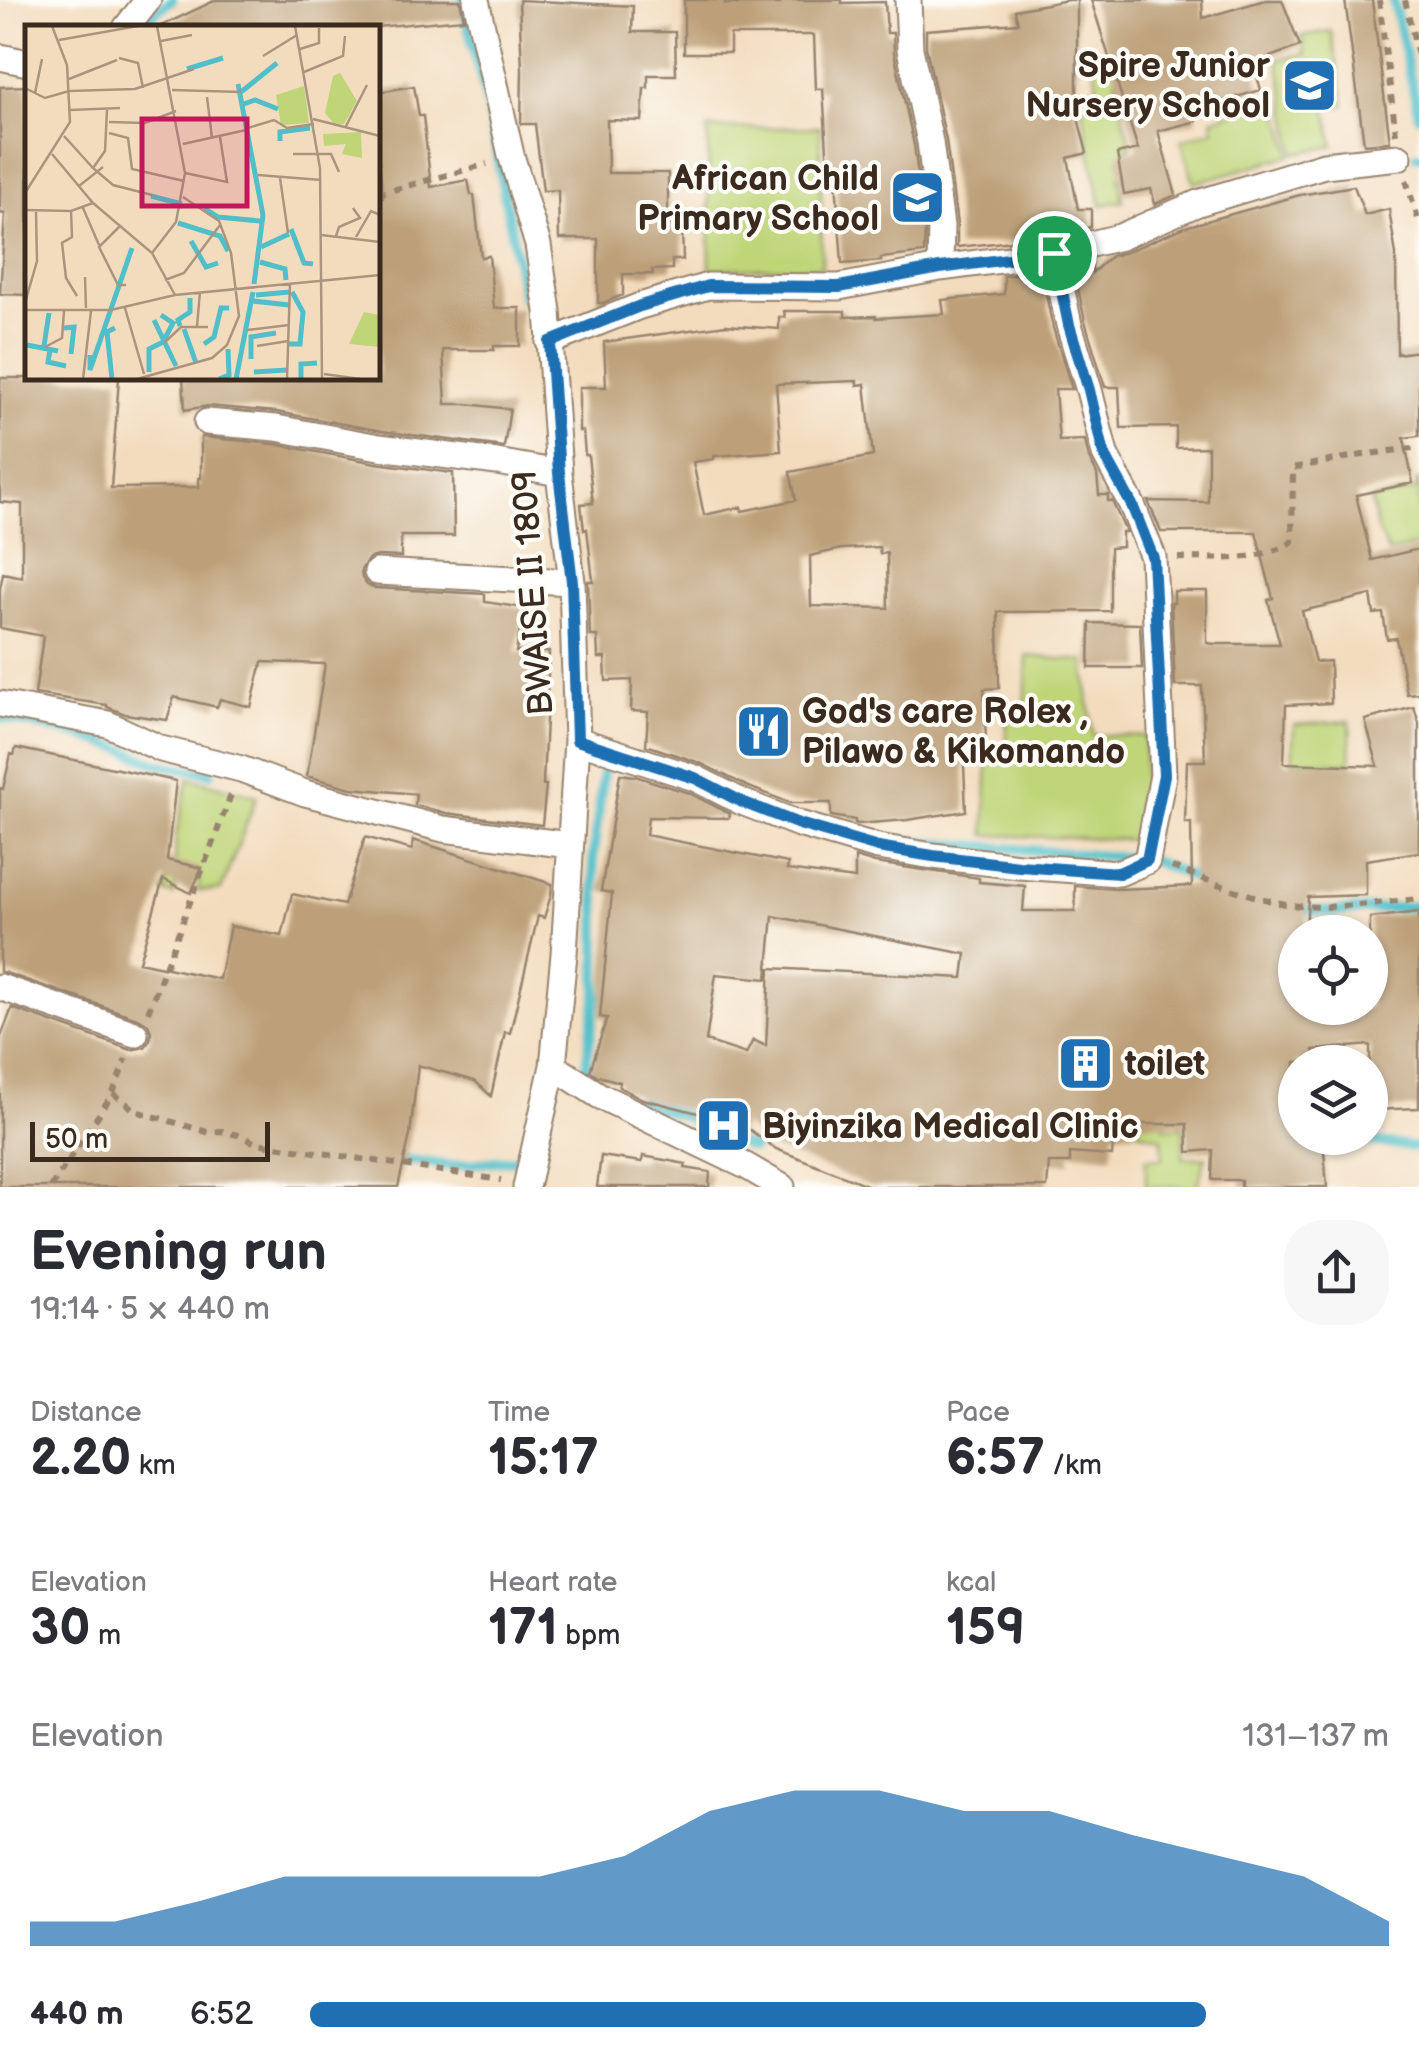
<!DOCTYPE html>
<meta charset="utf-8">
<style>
body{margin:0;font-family:"Balsamiq Sans",sans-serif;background:#f7f7f7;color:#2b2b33;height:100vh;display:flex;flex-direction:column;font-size:38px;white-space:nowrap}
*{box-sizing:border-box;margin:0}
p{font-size:32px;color:#7c7c81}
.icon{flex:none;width:55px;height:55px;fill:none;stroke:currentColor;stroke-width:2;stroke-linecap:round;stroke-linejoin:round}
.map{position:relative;height:1187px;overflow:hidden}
.drawer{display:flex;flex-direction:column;background:#fff;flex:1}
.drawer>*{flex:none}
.controls{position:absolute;left:1278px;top:915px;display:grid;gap:20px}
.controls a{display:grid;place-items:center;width:110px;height:110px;border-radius:50%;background:#fff;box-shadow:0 2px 8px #0004;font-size:50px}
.scale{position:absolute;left:30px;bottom:25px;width:240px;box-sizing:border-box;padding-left:10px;border:5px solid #3b2a1e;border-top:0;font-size:28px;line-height:35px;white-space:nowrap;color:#3b2a1e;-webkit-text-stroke:8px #fdfcf7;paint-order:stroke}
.pin{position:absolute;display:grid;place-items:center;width:85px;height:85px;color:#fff;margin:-42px;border:5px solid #fff;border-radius:50%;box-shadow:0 2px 10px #0007}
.round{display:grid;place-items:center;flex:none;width:105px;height:105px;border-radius:40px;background:#f7f7f7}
.summary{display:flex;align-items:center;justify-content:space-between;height:170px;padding:0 30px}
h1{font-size:55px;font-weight:700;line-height:75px}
.stats{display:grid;grid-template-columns:repeat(3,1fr);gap:15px;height:170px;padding:10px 30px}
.stats div{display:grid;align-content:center}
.stats b{font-size:50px;font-weight:700}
.stats small{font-size:28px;font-weight:400}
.stats p{font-size:28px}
.chart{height:280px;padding:20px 30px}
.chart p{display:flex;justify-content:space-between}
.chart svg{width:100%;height:180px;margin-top:10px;fill:#1f6fb2;opacity:.7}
ul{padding:0 30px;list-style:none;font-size:32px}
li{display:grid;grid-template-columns:160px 120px 1fr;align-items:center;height:75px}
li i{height:25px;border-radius:12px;background:#1f6fb2}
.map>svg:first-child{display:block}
.green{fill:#bfd578;stroke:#7d804b;stroke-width:2.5}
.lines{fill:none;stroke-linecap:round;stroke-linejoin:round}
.stream{stroke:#51bfc9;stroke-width:10}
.building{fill:#bda079;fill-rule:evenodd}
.minor-casing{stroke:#97836e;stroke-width:29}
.path{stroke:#97836e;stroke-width:6;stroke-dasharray:8 8;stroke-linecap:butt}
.minor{stroke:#fff;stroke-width:25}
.route-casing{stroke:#fff;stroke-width:20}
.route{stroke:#1f6fb2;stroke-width:12}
.labels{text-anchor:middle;stroke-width:8;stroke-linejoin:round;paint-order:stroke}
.poi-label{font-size:35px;font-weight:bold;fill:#3b2a1e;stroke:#fdfcf7;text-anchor:start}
.street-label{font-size:35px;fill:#3b2a1e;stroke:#fdfcf7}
.inset-river{fill:none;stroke:#51bfc9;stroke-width:5}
.inset-road{fill:none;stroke:#a9957e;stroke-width:2.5}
.view{fill:#c2185b;fill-opacity:0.15;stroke:#c2185b;stroke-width:5}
.inset-edge{fill:none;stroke:#3b2a1e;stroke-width:5}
</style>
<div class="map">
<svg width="1419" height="1187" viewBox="0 0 1419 1187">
<rect width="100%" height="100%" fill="#fdfcf7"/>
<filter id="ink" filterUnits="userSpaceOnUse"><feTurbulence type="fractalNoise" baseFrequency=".01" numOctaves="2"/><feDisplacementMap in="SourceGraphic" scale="20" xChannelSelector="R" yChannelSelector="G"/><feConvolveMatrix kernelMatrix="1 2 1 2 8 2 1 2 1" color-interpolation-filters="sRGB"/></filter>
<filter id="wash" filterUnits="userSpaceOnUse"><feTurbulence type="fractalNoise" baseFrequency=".0048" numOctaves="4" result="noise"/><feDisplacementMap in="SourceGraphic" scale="40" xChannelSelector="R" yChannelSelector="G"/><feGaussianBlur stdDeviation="2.25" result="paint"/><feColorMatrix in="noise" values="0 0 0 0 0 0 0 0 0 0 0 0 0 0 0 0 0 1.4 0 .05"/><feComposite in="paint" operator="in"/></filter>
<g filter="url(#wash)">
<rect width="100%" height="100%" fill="#f3dcbe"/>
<path class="green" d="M 1331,31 L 1345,105 L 1327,109 L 1334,146 L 1295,153 L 1278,59 L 1305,54 L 1302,36 Z
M 1145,52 L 1148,73 L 1115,80 L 1131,147 L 1125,149 L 1130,173 L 1119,177 L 1123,201 L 1101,205 L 1078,90 L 1097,87 L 1093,60 Z
M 1276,100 L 1292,155 L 1194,183 L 1181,140 L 1214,130 L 1212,119 Z
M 820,127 L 822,267 L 710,269 L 708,129 Z
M 1419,480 L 1419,545 L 1388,553 L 1377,529 L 1371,500 L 1417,490 L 1417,481 Z
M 1027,656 L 1084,661 L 1093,735 L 1145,736 L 1142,840 L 985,835 L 988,752 L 1006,753 L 1007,716 L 1025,716 Z
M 1350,721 L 1351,763 L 1292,761 L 1294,725 Z
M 189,778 L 257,796 L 221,890 L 198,891 L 200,881 L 179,876 L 174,895 L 163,892 L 175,862 L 176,835 Z
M 1162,1091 L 1165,1128 L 1184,1127 L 1183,1158 L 1206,1157 L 1197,1187 L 1146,1187 L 1146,1159 L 1163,1158 L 1162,1138 L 1139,1132 L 1138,1100 Z"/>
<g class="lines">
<path class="stream" d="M 462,0 L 488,107 L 524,299
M 1393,0 L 1419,116
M 142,28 L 157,11 L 172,0
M 1417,156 L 1419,156
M 0,717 L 75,734 L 125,750 L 157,764 L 211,773
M 913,841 L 1135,858
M 1154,861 L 1202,882
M 1295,909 L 1334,912 L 1419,906
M 573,992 L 576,955
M 591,1081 L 584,1077 L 597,995 L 597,914 L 593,857 L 606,749
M 638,1102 L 684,1116 L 726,1138 L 753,1148
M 1330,1143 L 1350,1139 L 1419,1148
M 394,1158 L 451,1166 L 515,1159 L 530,1163"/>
</g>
<g id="blocks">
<path class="building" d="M 216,0 L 460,0 L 464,19 L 365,28 L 157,28 Z
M 519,0 L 633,6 L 632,32 L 675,32 L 676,75 L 648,75 L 648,88 L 644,88 L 642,121 L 607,120 L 608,173 L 668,173 L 668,225 L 682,225 L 683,260 L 672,260 L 672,269 L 652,270 L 653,274 L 623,274 L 623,295 L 603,303 L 598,303 L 598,239 L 559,239 L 558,190 L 543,191 L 535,124 L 521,124 L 522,69 Z
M 684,0 L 725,0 L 725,4 L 780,4 L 780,0 L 842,0 L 842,3 L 885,2 L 887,33 L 893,33 L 894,52 L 914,145 L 925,227 L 924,253 L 881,258 L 881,261 L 842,264 L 835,166 L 828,167 L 823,89 L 816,89 L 814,35 L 730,35 L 730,53 L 684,53 Z
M 1068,0 L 1077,0 L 1077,114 L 1087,153 L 1068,158 L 1078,209 L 1091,209 L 1091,227 L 1051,237 L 957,247 L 957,224 L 946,140 L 926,47 L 926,30 L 1018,23 L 1015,10 Z
M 1091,0 L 1202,0 L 1203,18 L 1265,0 L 1282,0 L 1300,46 L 1253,63 L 1261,90 L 1194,109 L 1197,121 L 1158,131 L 1176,195 L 1155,204 L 1151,189 L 1124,194 L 1117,154 L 1138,149 Z
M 1345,0 L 1372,0 L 1390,142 L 1364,144 Z
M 28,86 L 28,295 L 0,294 L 5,214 L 0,213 L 0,87 Z
M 414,86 L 419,116 L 423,116 L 431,187 L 468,180 L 471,195 L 474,195 L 481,257 L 489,256 L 494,308 L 520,308 L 520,346 L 494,346 L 494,350 L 443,350 L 446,404 L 467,404 L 510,409 L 504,447 L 382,431 L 277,412 L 208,406 L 185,410 L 183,378 L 378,378 L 378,198 L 383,197 L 378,152 L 378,92 Z
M 1354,186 L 1365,215 L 1389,209 L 1396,255 L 1397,354 L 1419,351 L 1419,436 L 1404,438 L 1413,483 L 1356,495 L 1372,560 L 1419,549 L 1419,693 L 1407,694 L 1396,638 L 1387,639 L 1383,613 L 1374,614 L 1371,595 L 1302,611 L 1315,662 L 1330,661 L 1331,703 L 1286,705 L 1284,763 L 1378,766 L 1365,720 L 1414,707 L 1419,723 L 1419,852 L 1366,860 L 1366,895 L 1308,897 L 1306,932 L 1295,932 L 1295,1008 L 1313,1008 L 1313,1015 L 1370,1008 L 1370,918 L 1419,912 L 1419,1108 L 1370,1110 L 1370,1045 L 1314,1050 L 1316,1062 L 1295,1062 L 1295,1138 L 1323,1138 L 1327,1187 L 1241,1187 L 1241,1180 L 1212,1180 L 1213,1150 L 1188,1152 L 1187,1124 L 1135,1124 L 1136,1133 L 1114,1133 L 1112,1156 L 1070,1153 L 1070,1163 L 1049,1163 L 1047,1187 L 872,1187 L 776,1149 L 743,1125 L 739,1135 L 703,1121 L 706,1115 L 643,1099 L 619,1087 L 620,1082 L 598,1076 L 590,1071 L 607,1018 L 600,1017 L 612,893 L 601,891 L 620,774 L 635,776 L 689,793 L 730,814 L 729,818 L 648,817 L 646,835 L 788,863 L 787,870 L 855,879 L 855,857 L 875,863 L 979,878 L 979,882 L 1025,886 L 1023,911 L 1075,911 L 1075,886 L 1118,889 L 1192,886 L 1191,823 L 1185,823 L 1187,761 L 1205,761 L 1202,686 L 1175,686 L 1171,603 L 1174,603 L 1174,591 L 1207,591 L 1207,643 L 1215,644 L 1280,644 L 1268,600 L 1273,598 L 1256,532 L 1161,532 L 1148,501 L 1208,502 L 1208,447 L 1176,448 L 1176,427 L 1121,428 L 1119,387 L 1105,387 L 1085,321 L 1073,265 L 1092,260 L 1092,273 L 1111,256 L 1126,252 L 1185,227 L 1300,195 ZM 773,916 L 966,954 L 963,978 L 770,968 L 766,1046 L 753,1040 L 746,1054 L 706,1041 L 716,974 L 767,979 Z
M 1041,271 L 1053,328 L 1072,389 L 1055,389 L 1059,441 L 1085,440 L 1089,458 L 1097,474 L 1099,495 L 1108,495 L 1108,501 L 1112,501 L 1126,532 L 1122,532 L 1122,547 L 1110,548 L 1110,611 L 998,612 L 999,688 L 984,689 L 986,742 L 963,743 L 966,811 L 907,820 L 858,824 L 855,823 L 855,820 L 831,816 L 831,803 L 790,803 L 749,787 L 700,763 L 646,745 L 648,712 L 631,711 L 632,680 L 606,681 L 605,658 L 598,658 L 597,636 L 590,636 L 588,581 L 593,581 L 587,529 L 584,530 L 581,504 L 593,503 L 588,455 L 585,455 L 583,431 L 579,431 L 579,387 L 606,387 L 604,342 L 726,325 L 779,329 L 779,317 L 785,317 L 784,311 L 845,311 L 845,317 L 876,316 L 876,318 L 944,314 L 942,300 L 1004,294 L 1004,276 ZM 857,381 L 857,385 L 865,384 L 873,456 L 790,472 L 796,500 L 742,511 L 741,507 L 704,515 L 693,462 L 714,459 L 714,456 L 781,451 L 776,384 ZM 879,547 L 880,554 L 887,553 L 888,608 L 811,606 L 810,556 L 841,549 Z
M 0,378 L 119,378 L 111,488 L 199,487 L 199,478 L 201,478 L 201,437 L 274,444 L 376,463 L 453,473 L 454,536 L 401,536 L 401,557 L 378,556 L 369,558 L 361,570 L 362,578 L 367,585 L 375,588 L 485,594 L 485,602 L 524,608 L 516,652 L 549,652 L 543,785 L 546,785 L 542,825 L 446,813 L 415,805 L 416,794 L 351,788 L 307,776 L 325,664 L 262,662 L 251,707 L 220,699 L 217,707 L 174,697 L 167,720 L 125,714 L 107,707 L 107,705 L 35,694 L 43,636 L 0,628 L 0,589 L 3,573 L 22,577 L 22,504 L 0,502 Z
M 1090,623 L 1140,624 L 1142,668 L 1089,668 Z
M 16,748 L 176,781 L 167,860 L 202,868 L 191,893 L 163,879 L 139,962 L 219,979 L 230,926 L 282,936 L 292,894 L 344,905 L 365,837 L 412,850 L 413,840 L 552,884 L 551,895 L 544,918 L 538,916 L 510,1033 L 505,1032 L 491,1096 L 475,1081 L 418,1065 L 410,1135 L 398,1187 L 0,1187 L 0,1039 L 12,1008 L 131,1050 L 145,1047 L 150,1040 L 151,1032 L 148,1024 L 140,1019 L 0,971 L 0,788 L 3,789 L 11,754 L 14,755 Z
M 601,1156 L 642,1162 L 643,1156 L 686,1164 L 685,1168 L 710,1172 L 709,1187 L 597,1187 Z"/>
</g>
</g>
<g filter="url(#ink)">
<use href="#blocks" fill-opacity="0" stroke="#97836e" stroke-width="2.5"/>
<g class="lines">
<defs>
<path id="minor" d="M 476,0 L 511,155 L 538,245 L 548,311 L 559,473 L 572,582 L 577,740 L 564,954 L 553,1066 L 526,1187
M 908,0 L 910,49 L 930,142 L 941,226 L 940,268
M 126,28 L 148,0
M 0,57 L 28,63
M 549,342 L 640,306 L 708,286 L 839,287 L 940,268 L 1054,253 L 1120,237 L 1198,203 L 1324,165 L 1399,157
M 207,422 L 276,428 L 379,447 L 497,462 L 559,473
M 377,572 L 572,582
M 0,704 L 108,724 L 161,749 L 241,769 L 305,793 L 443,829 L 570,845
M 577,740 L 695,778 L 742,802 L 799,824 L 878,847 L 933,856 L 1019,866 L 1119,873 L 1147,861 L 1163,775 L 1153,557 L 1132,505 L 1105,454 L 1089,390 L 1069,325 L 1054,253
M 0,987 L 135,1034
M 553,1066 L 600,1096 L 746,1166 L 782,1187"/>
</defs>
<use href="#minor" class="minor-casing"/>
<path class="path" d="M 1379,0 L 1396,134
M 1405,0 L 1419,60
M 1406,180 L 1419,222
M 378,194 L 487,164
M 1178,558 C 1216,558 1258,563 1292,542 L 1293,468 L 1356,456 L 1419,447
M 1172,867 C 1210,881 1260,902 1300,906 C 1339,909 1380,902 1419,899
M 148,1012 L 231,795
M 113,1093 L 136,1111 L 207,1132 L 221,1131 L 238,1135 L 256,1143 L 501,1180
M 51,1187 L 113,1093 L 126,1059"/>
<use href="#minor" class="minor"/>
</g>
</g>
<g class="lines" filter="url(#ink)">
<defs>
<path id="route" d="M 1054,253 L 1069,325 L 1089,390 L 1104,454 L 1132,505 L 1153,558 L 1164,775 L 1147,860 L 1119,873 L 1019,866 L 933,856 L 878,847 L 799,824 L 742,802 L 695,778 L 577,740 L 572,582 L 559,473 L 550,342 L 640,306 L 708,286 L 839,287 L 940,268 Z"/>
</defs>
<use href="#route" class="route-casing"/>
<use href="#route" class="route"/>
</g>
<defs>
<symbol id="school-square" viewBox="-11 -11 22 22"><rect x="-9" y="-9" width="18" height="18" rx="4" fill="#1f6fb2" stroke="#fdfcf7"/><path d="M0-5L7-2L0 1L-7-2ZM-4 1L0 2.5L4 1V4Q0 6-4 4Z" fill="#fff"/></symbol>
<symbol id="restaurant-square" viewBox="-11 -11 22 22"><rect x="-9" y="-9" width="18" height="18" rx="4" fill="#1f6fb2" stroke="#fdfcf7"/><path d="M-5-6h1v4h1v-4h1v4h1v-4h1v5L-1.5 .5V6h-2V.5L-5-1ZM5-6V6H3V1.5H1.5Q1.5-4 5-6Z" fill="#fff"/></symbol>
<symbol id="building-square" viewBox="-11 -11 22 22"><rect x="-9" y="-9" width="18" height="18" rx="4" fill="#1f6fb2" stroke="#fdfcf7"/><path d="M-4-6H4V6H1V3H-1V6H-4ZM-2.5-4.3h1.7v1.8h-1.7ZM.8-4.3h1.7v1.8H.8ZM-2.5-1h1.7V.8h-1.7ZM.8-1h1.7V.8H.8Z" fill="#fff"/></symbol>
<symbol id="hospital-square" viewBox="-11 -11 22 22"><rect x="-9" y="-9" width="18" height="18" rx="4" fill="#1f6fb2" stroke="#fdfcf7"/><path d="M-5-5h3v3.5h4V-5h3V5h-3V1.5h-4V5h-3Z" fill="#fff"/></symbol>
</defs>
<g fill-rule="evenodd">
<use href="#school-square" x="1278" y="54" width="63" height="63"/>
<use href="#school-square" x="886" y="166" width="63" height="63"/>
<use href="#restaurant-square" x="732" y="700" width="63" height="63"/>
<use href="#building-square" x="1054" y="1032" width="63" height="63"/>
<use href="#hospital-square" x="692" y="1094" width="63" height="63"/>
</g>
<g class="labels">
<g class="poi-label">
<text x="1270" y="77" text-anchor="end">Spire Junior<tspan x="1270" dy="40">Nursery School</tspan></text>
<text x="879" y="190" text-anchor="end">African Child<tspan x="879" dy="40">Primary School</tspan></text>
<text x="802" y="723">God's care Rolex ,<tspan x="802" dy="40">Pilawo &amp; Kikomando</tspan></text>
<text x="1125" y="1075">toilet</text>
<text x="762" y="1138">Biyinzika Medical Clinic</text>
</g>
<g class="street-label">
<text transform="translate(532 593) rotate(-94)" y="12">BWAISE II 1809</text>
</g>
</g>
<g transform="translate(25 25)">
<rect width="355" height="355" fill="#f3dcbe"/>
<path d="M 315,48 L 332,76 L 319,99 L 310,100 L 300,88 L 308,51 ZM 279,61 L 284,98 L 256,100 L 251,70 ZM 336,107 L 337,133 L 317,129 L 321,119 L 299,121 L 298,109 ZM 339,287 L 355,290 L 355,322 L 324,319 Z" fill="#bfd578"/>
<path class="inset-river" d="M 162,44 L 198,33M 213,59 L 238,190 L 229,259M 216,67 L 252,38M 219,79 L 230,75 L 253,84M 255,116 L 255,107 L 285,103M 126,171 L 157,179M 179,183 L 193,192 L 235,196M 153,198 L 195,211 L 203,226M 266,204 L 279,238 L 288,239M 166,216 L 181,242 L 193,238M 236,222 L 264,209M 235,237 L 260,244 L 261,255M 231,270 L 265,267M 228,276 L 264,280M 129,295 L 151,341M 155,301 L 153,295 L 165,287 L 165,273M 39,303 L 49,302 L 46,329M 159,304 L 171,338M 179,319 L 189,312 L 196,283 L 204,283M 264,319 L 275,319 L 278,287 L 267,267M 2,320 L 33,326M 19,321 L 24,288M 25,325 L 23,337 L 41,341M 65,330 L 65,345 L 107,223M 226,334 L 226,312 L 251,308M 124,347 L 124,324 L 138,317 L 148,298 L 136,290M 229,347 L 262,345M 87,354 L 82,307 L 90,303M 194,354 L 204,350 L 203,324M 211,354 L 228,267M 276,354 L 276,339 L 292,338"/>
<path class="inset-road" d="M 270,1 L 295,143 L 297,354M 34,15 L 113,1M 136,16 L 167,10M 275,24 L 294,18 L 294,3M 238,31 L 272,10M 94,33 L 113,38 L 118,63M 279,47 L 318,31 L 320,11M 44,54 L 92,35M 0,63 L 20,73 L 44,66 L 110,64 L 169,44M 147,65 L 216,67M 10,68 L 17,34M 182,72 L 187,113M 45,85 L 95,83M 82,85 L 80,126 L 68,143 L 88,160 L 127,170M 288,94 L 355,111M 84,97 L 120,98 L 151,86M 223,103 L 249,95 L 262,103 L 289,99M 320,103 L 342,60M 84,108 L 103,113 L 107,144 L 159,156M 39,111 L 68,143M 158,119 L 221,105M 27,129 L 68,178 L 127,228 L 150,270M 268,129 L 306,129 L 314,147M 160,148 L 202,157 L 195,112M 233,150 L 296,155M 255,153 L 263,208M 54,161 L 78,142M 0,168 L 45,97 L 42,40 L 27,1M 58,183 L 74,220M 0,185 L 46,186 L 68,178M 46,186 L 47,212 L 37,218 L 41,253 L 52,271M 95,201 L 74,222 L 93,260 L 101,260M 296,210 L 355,217M 311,211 L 314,202 L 335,193 L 328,183M 331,212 L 346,186 L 355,190M 127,228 L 151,197 L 160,148 L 132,1M 60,252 L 61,283M 140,255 L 159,248 L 195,200M 294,256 L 355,250M 0,278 L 12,236 L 11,187M 100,283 L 119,349M 0,285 L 86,285 L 150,270 L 294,256M 172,301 L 175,267M 222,305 L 264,300M 139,318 L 156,302 L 183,302M 232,321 L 263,316M 20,322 L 37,313 L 39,286M 299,349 L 335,354M 58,354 L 66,286M 112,354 L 187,333 L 202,320 L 214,291 L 206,228 L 194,196 L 158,172M 262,354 L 265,259"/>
<path class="view" d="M 117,94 L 222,94 L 222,181 L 117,181 Z"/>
<rect width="355" height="355" class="inset-edge"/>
</g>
</svg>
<div class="controls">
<a><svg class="icon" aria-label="locate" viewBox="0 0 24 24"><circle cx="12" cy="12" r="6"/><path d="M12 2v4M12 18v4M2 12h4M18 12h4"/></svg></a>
<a><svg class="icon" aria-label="layers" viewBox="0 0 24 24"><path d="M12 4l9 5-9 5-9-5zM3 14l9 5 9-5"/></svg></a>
</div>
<div class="scale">50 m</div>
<div class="pin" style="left:1054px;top:253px;background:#1e9e55"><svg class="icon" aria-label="arrive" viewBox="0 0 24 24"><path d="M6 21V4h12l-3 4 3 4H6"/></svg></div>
</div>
<section class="drawer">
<div class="summary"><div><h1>Evening run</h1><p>19:14 · 5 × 440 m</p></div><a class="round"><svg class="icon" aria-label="share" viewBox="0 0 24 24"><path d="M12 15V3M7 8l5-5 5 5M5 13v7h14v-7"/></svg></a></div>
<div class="stats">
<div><p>Distance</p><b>2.20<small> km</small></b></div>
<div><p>Time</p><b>15:17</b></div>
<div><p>Pace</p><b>6:57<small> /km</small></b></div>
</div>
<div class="stats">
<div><p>Elevation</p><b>30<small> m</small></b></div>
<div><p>Heart rate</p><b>171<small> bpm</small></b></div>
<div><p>kcal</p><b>159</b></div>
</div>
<div class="chart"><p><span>Elevation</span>131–137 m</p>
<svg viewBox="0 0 160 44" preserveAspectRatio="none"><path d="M0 44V38L10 38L20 33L30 27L40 27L50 27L60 27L70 22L80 11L90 6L100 6L110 11L120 11L130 17L140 22L150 27L160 38V44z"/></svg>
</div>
<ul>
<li><b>440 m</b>6:52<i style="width:83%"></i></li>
</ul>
</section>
